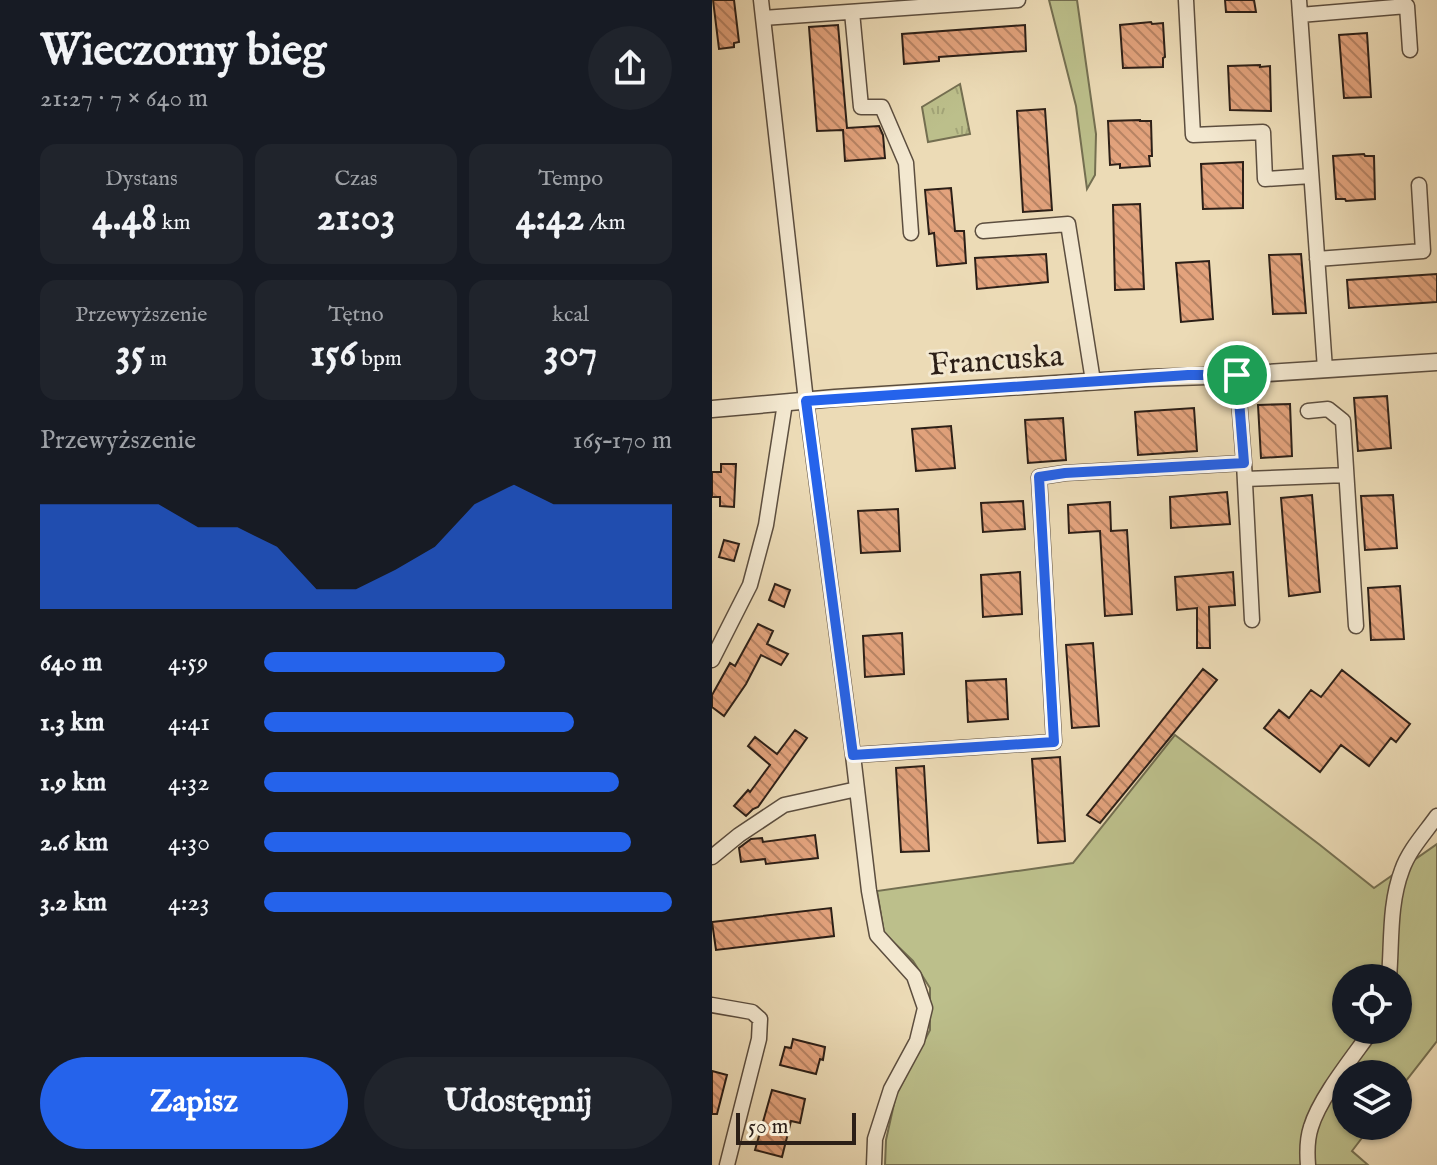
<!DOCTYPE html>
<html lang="pl">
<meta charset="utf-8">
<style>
body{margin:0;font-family:"IM FELL English",serif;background:#20242c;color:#f1f3f6;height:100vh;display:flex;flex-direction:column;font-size:30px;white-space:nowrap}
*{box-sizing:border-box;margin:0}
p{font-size:26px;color:#9ea1a6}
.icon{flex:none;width:44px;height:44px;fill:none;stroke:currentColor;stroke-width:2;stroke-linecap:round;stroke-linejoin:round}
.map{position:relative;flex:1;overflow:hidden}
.sheet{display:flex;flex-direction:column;background:#171b24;width:712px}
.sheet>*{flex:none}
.buttons{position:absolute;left:620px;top:964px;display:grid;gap:16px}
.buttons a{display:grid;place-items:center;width:80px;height:80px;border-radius:50%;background:#171b24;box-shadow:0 2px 6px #0004;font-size:40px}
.scale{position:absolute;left:24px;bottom:20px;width:120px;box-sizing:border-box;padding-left:8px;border:4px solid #2c1f17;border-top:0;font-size:22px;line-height:28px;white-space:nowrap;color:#2c1f17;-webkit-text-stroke:6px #f3e8d0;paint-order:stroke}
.pin{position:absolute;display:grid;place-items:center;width:68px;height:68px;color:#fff;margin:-34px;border:4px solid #fff;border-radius:50%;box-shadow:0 2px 8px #0007}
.round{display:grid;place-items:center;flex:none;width:84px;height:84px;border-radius:42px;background:#20242c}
.overview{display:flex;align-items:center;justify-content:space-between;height:136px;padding:0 40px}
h1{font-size:44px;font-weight:700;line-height:60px}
.metrics{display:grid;grid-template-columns:repeat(3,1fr);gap:12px;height:136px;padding:8px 40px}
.metrics div{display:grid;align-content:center;border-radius:16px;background:#20242c;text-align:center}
.metrics b{font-size:40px;font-weight:700}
.metrics small{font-size:22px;font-weight:400}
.metrics p{font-size:22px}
.chart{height:224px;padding:16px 40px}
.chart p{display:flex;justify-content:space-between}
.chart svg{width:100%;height:144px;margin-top:8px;fill:#2563eb;opacity:.7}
.primary-button{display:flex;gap:16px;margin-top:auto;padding:16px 40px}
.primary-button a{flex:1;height:92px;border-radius:48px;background:#2563eb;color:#fff;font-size:32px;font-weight:700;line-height:92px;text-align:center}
.primary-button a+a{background:#20242c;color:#f1f3f6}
ul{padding:0 40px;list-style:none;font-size:26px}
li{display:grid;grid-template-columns:128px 96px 1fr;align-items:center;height:60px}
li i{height:20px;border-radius:10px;background:#2563eb}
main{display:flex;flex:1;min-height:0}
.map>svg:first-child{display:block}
.green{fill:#bcbf8b;stroke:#746f51;stroke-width:2;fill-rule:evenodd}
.park{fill:url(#park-tufts);stroke:#746f51;stroke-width:2}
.building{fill:url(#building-back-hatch);stroke:#2c1f17;stroke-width:2}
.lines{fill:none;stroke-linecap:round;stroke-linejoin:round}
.minor-casing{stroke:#5c4e3f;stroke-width:17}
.tertiary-casing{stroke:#5c4e3f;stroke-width:19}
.minor{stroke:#f3e8d0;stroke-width:14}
.tertiary{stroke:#f3e8d0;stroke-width:16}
.route-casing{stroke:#fff;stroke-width:16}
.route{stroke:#2563eb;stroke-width:10}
.labels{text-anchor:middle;stroke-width:6;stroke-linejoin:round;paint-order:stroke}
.street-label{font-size:32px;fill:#2c1f17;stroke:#f3e8d0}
</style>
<main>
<section class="sheet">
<div class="overview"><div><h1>Wieczorny bieg</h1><p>21:27 · 7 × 640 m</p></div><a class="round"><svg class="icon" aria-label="share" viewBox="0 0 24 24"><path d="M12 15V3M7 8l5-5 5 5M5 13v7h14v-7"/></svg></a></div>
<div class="metrics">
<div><p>Dystans</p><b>4.48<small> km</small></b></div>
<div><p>Czas</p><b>21:03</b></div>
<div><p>Tempo</p><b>4:42<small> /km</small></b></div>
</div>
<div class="metrics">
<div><p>Przewyższenie</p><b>35<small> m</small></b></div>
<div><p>Tętno</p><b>156<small> bpm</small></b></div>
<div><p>kcal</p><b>307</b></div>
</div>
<div class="chart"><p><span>Przewyższenie</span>165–170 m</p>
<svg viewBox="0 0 160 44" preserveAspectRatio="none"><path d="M0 44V12L10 12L20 12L30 12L40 19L50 19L60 25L70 38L80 38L90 32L100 25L110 12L120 6L130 12L140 12L150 12L160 12V44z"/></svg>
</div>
<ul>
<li><b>640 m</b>4:59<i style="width:59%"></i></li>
<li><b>1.3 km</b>4:41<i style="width:76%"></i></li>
<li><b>1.9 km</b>4:32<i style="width:87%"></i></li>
<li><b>2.6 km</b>4:30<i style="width:90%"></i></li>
<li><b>3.2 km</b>4:23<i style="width:100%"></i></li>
</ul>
<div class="primary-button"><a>Zapisz</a><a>Udostępnij</a></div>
</section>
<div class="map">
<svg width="725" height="1165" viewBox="0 0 725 1165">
<defs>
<pattern id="park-tufts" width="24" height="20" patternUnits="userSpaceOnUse" patternTransform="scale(2)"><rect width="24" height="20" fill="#bcbf8b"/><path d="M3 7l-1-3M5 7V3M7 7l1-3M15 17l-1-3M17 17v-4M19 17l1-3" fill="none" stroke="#a2a477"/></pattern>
<pattern id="building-back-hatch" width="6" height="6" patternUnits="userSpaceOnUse" patternTransform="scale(2)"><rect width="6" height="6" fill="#e3a37d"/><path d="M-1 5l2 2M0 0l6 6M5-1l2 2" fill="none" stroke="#b88465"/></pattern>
</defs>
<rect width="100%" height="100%" fill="#ecdbb6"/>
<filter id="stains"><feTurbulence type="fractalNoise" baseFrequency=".0025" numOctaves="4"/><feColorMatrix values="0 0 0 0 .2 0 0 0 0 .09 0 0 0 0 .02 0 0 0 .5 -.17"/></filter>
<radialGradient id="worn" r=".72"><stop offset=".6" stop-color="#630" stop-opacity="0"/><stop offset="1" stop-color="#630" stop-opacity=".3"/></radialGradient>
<path class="green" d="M 337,0 L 365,0 L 384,134 L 383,175 L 375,189 L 364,106 Z
M 463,735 L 608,845 L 662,888 L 725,844 L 725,1041 L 686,1091 L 686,1074 L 634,1074 L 634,1126 L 659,1126 L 640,1151 L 656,1165 L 173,1165 L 174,1140 L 184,1095 L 218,1030 L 218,988 L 201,961 L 172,933 L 165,891 L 361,863 ZM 634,978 L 686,978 L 686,1030 L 634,1030 Z"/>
<path class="park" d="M 248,84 L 258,134 L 216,142 L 210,107 Z"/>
<path class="building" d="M 1,0 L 22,0 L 27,42 L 22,43 L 22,47 L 7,49 Z
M 513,0 L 542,0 L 544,12 L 514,12 Z
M 439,22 L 440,24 L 451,23 L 453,57 L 451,58 L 451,67 L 411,68 L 408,25 Z
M 126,25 L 135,128 L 167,126 L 171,135 L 173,158 L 133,161 L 131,130 L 105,131 L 97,27 Z
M 313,25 L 314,51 L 227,57 L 227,61 L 192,64 L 190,34 Z
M 655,33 L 659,97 L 632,98 L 627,35 Z
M 548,65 L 548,67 L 558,66 L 559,111 L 518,110 L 516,66 Z
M 333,109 L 340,210 L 311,212 L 305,111 Z
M 428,120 L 428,121 L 439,121 L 440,156 L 437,156 L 438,166 L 408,168 L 408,164 L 398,165 L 396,121 Z
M 652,154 L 653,156 L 662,156 L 663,199 L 634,201 L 633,199 L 624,199 L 621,156 Z
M 531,162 L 531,208 L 491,209 L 489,164 Z
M 239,188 L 243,231 L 252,231 L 254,263 L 225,266 L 222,233 L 217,234 L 213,190 Z
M 428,204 L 432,289 L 403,290 L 401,205 Z
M 334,254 L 336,282 L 265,289 L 263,258 Z
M 589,254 L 594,313 L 561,314 L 557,255 Z
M 497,261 L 501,319 L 469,322 L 464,263 Z
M 725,274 L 725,302 L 637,308 L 635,280 Z
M 675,396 L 679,448 L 646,451 L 642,398 Z
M 578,404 L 580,456 L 549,458 L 546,405 Z
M 482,408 L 485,451 L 426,455 L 423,412 Z
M 351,418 L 354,460 L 316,463 L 313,420 Z
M 239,426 L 243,468 L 204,471 L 200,429 Z
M 9,464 L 24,464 L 22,507 L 8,506 L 8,497 L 0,497 L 0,472 L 9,472 Z
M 515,492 L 518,524 L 459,528 L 458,497 Z
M 600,495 L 608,592 L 577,596 L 569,498 Z
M 681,495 L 685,548 L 653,550 L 649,496 Z
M 311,501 L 313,529 L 271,532 L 269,503 Z
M 398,502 L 399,531 L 415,530 L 420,614 L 393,616 L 388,531 L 357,533 L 356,505 Z
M 186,509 L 188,551 L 149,553 L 146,511 Z
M 12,540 L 27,544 L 22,561 L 7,557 Z
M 308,572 L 310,614 L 271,617 L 269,575 Z
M 521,572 L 523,605 L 497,607 L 498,648 L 485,648 L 485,608 L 465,610 L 463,577 Z
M 63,584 L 78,590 L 72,607 L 57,600 Z
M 688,586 L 692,639 L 659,640 L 656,588 Z
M 46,624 L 61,631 L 55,644 L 76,654 L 69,665 L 49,655 L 34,684 L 12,716 L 0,707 L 0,695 L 18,663 L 23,666 Z
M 190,633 L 192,674 L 153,677 L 151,636 Z
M 381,643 L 387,726 L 360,728 L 354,645 Z
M 491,669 L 505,680 L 388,823 L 375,815 Z
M 630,670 L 698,724 L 684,742 L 679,738 L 657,766 L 629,745 L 608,772 L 552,728 L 567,710 L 577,718 L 599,690 L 609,697 Z
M 294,679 L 296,719 L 256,722 L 254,681 Z
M 83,730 L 95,738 L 46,807 L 41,809 L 34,816 L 22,806 L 36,790 L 38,792 L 58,765 L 36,746 L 43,737 L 65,754 Z
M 348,757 L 353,841 L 326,843 L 320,759 Z
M 212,766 L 217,851 L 189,852 L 184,768 Z
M 103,835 L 106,858 L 54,864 L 53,859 L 29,862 L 27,848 L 39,839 L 50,838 L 51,842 Z
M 119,908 L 122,936 L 4,950 L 0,922 Z
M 81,1039 L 113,1047 L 111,1060 L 108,1059 L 104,1074 L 68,1065 L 73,1047 L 79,1048 Z
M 0,1071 L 15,1075 L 5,1114 L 0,1114 Z
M 60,1090 L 93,1099 L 88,1123 L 79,1121 L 70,1157 L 43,1150 Z"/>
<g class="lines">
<defs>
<path id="minor" d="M 49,0 L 94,401 L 141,755 L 157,891 L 165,935 L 202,976 L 213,1008 L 205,1041 L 179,1089 L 163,1139 L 162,1165
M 474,0 L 481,135 L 551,132 L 553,179 L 599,176
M 587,0 L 613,369
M 140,12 L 149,107 L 170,107 L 194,163 L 199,233
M 588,15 L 695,6 L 698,50
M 51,18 L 306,0
M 271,231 L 356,224 L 381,381
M 605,259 L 711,251 L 707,185
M 525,375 L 532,463
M 596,411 L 616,409 L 631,421 L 644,626
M 533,479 L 634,475
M 0,660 L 38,585 L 54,525 L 73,403
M 141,755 L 342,742 L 327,477 L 353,473 L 532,463 L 540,620
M 0,857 L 27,835 L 72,805 L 145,789
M 677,978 C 680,942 677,904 690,870 C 697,850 713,833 725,816
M 0,1005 L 40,1012 L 48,1019 L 47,1039 L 15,1165
M 596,1165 C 595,1153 595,1139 599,1127 C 608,1097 641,1057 660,1030"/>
<path id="tertiary" d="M 0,409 L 123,398 L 436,378 L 525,375 L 725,362"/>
</defs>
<use href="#minor" class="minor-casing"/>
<use href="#tertiary" class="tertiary-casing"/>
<use href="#minor" class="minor"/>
<use href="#tertiary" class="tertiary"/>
</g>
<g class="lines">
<defs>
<path id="route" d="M 476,375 L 525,375 L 532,463 L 353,473 L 327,477 L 342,742 L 141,755 L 94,401 Z"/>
</defs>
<use href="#route" class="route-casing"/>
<use href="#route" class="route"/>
</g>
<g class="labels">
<g class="street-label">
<text transform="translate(284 359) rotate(-4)" y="11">Francuska</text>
</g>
</g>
<rect width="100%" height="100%" filter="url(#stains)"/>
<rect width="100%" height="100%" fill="url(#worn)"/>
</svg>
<div class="buttons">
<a><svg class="icon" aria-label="locate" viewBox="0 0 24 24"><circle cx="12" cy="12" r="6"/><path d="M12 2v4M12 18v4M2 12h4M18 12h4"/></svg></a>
<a><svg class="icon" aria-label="layers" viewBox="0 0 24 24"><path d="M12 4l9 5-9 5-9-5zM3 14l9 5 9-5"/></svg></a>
</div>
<div class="scale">50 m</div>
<div class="pin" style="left:525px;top:375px;background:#1e9e55"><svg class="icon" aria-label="arrive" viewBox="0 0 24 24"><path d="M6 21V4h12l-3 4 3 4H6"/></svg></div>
</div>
</main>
